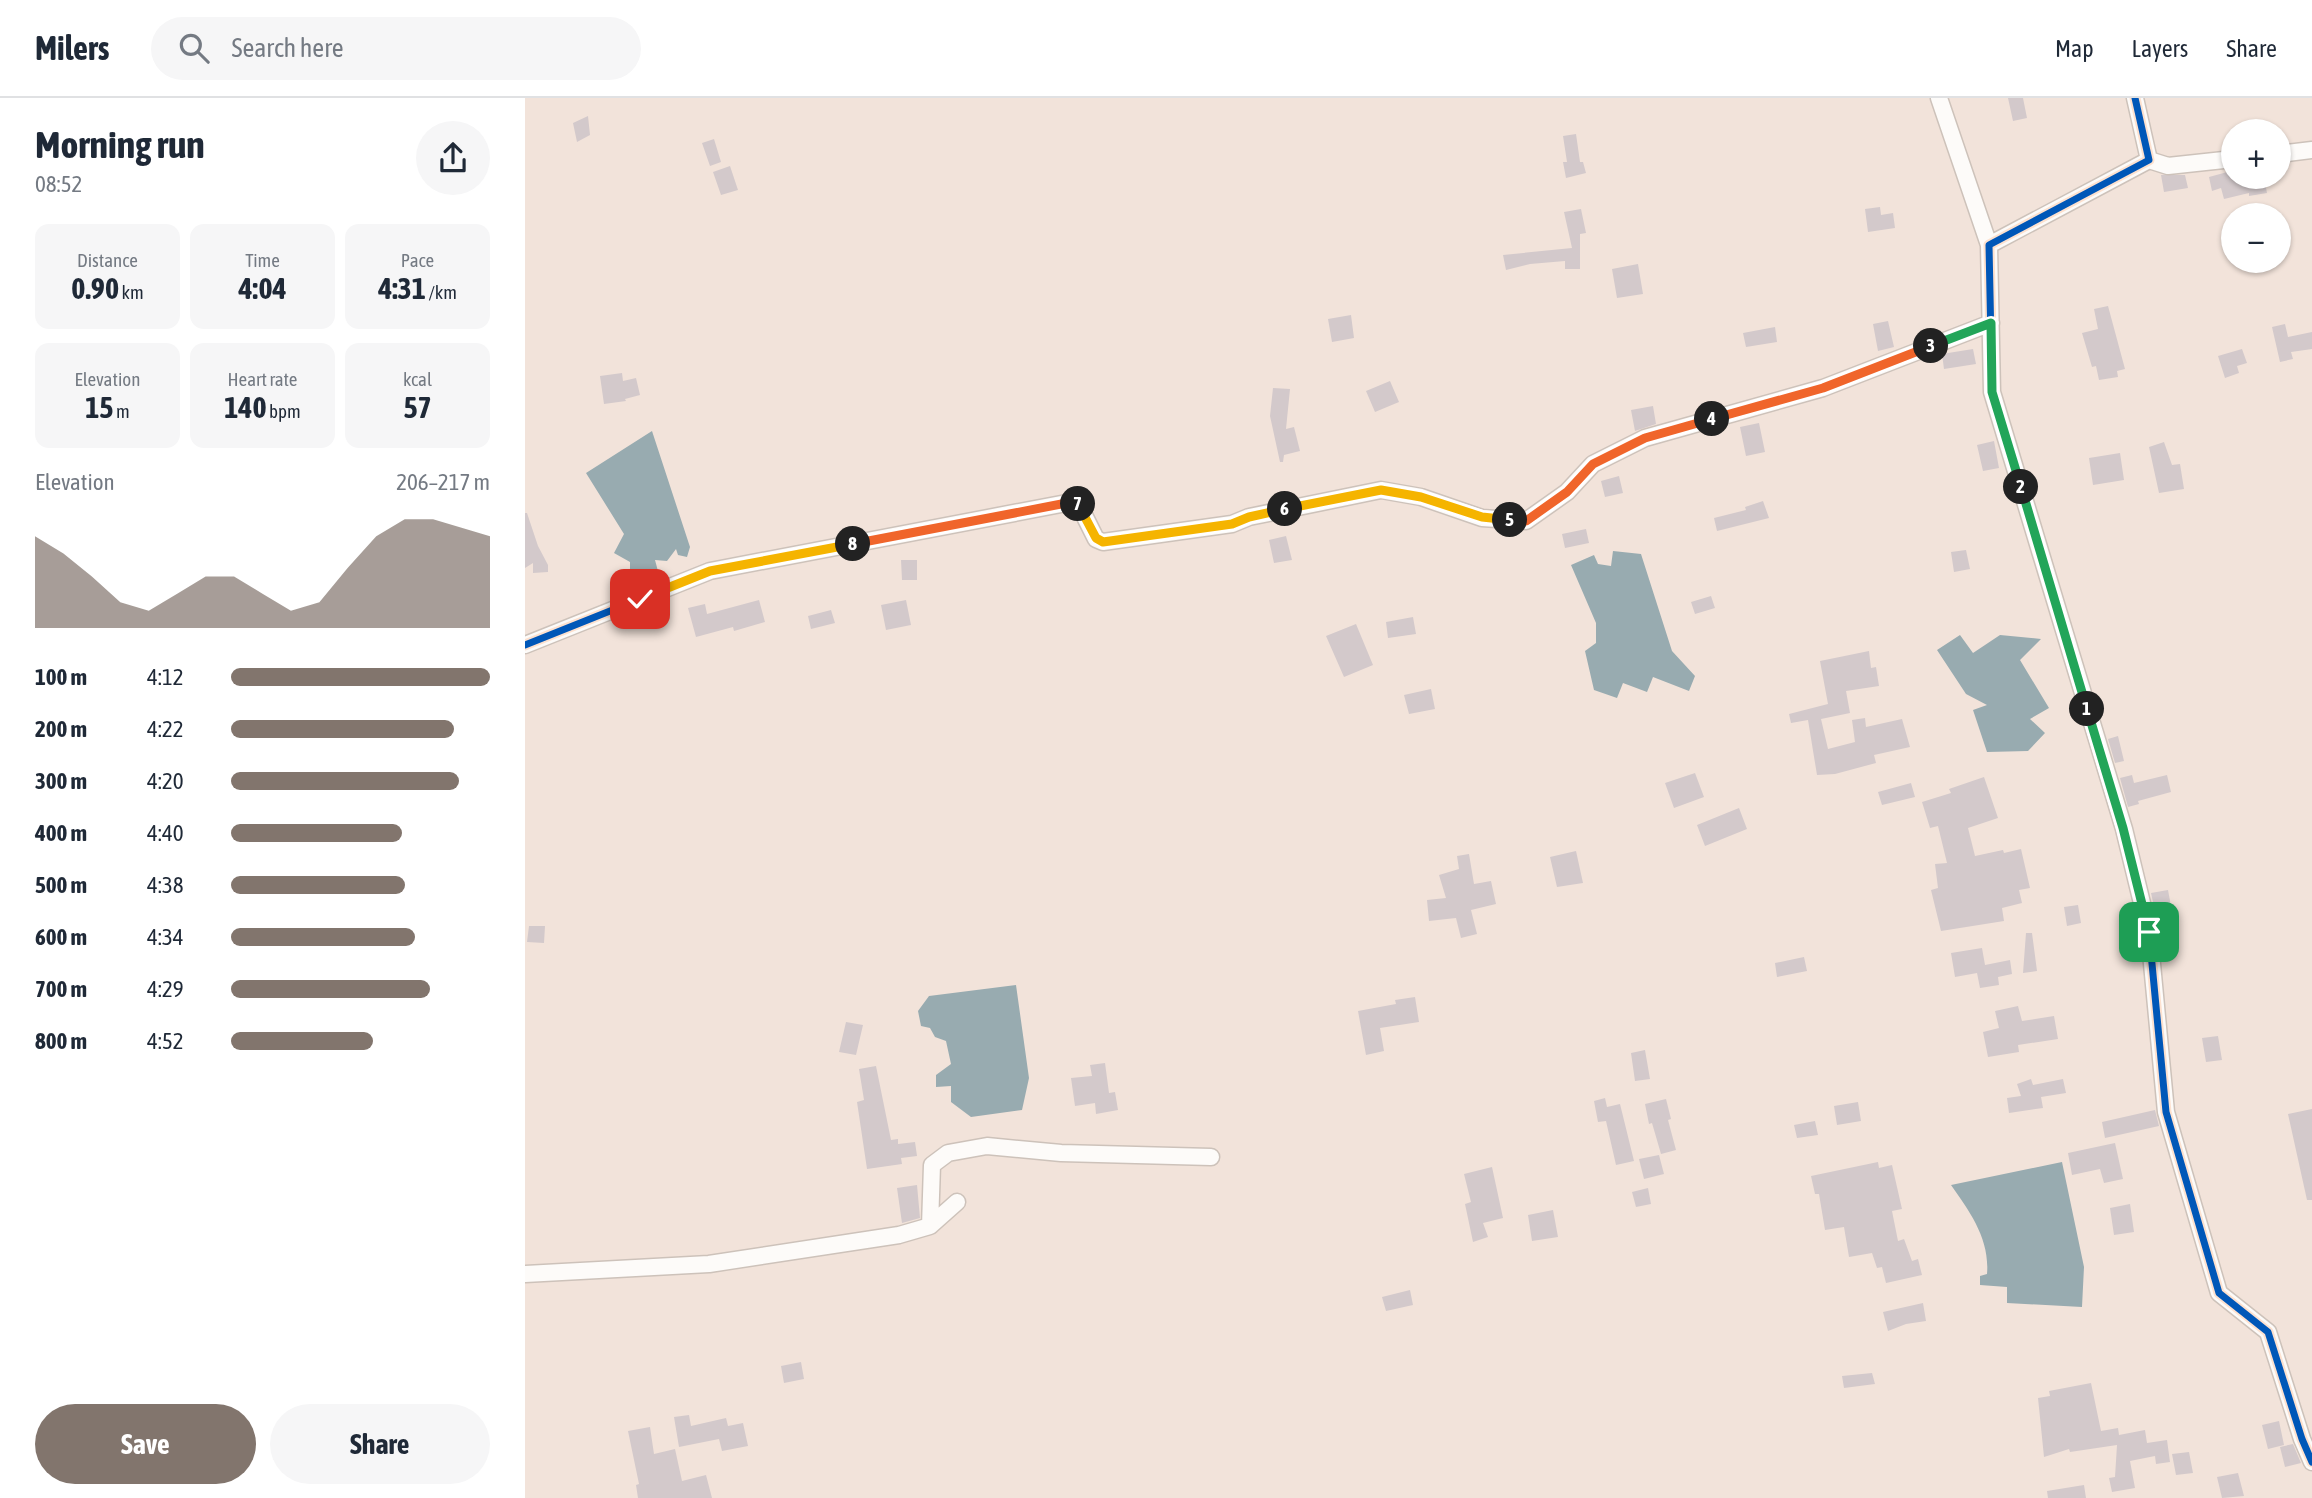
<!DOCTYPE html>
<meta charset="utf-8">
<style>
body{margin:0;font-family:"Asap Condensed",sans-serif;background:#f6f6f7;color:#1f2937;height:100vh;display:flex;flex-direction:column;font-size:26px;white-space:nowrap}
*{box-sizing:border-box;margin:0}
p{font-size:23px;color:#747a83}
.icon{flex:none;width:38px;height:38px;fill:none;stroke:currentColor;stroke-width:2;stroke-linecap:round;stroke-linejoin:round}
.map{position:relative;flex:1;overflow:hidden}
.panel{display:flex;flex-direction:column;background:#fff;width:525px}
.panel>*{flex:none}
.tools{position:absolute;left:1696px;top:21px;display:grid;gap:14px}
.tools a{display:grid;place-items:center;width:70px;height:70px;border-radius:50%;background:#fff;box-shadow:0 2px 5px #0004;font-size:35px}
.pin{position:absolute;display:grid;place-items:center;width:60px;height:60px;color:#fff;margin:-30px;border-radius:14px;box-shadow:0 4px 10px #0006}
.km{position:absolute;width:35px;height:35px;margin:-18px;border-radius:50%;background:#222;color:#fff;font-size:19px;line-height:35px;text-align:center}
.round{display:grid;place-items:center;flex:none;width:74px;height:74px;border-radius:37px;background:#f6f6f7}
.headline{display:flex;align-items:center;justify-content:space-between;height:119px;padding:0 35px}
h1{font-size:38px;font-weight:700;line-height:52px}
.metrics{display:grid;grid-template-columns:repeat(3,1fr);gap:10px;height:119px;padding:7px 35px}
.metrics div{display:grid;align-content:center;border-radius:14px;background:#f6f6f7;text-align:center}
.metrics b{font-size:30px;font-weight:700}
.metrics small{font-size:19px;font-weight:400}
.metrics p{font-size:19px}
.chart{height:196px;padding:14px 35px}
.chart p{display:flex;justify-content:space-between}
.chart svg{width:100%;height:126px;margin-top:7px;fill:#82756d;opacity:.7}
.action{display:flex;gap:14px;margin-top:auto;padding:14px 35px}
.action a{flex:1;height:80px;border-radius:42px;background:#82756d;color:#fff;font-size:28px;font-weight:700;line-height:80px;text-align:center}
.action a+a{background:#f6f6f7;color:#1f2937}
ul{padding:0 35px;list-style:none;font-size:23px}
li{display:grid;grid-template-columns:112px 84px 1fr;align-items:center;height:52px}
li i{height:18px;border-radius:9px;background:#82756d}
header{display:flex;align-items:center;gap:42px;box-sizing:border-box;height:98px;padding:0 35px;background:#fff;border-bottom:2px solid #e0e1e3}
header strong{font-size:33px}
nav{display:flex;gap:38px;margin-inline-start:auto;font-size:24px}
.search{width:490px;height:63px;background:#f6f6f7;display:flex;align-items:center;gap:18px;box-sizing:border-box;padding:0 24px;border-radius:38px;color:#747a83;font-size:26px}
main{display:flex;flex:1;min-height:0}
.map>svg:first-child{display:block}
.water{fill:#98abb0}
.building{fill:#d3c9cb}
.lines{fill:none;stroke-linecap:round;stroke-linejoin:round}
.minor-casing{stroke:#cdc2ba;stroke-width:19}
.minor{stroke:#fdfbf9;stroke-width:16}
.cycleway-casing{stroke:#fde1cf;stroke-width:11}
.cycleway{stroke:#0057b8;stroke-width:7}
.split-1-casing{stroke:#fff;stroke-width:14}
.split-2-casing{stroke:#fff;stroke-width:14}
.split-3-casing{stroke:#fff;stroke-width:14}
.split-4-casing{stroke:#fff;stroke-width:14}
.split-5-casing{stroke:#fff;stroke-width:14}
.split-6-casing{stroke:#fff;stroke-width:14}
.split-7-casing{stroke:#fff;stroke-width:14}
.split-8-casing{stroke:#fff;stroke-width:14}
.split-9-casing{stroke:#fff;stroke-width:14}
.split-1{stroke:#22a559;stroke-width:9}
.split-2{stroke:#22a559;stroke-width:9}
.split-3{stroke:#22a559;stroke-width:9}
.split-4{stroke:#f0652b;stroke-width:9}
.split-5{stroke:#f0652b;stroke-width:9}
.split-6{stroke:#f5b400;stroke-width:9}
.split-7{stroke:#f5b400;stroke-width:9}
.split-8{stroke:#f0652b;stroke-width:9}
.split-9{stroke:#f5b400;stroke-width:9}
</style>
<header>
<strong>Milers</strong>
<div class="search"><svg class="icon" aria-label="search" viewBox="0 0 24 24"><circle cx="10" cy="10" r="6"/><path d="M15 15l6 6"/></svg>Search here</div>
<nav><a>Map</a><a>Layers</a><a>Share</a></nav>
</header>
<main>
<section class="panel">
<div class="headline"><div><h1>Morning run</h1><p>08:52</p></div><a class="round"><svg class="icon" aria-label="share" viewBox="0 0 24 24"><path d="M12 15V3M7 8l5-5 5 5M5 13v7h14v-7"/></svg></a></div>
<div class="metrics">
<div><p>Distance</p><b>0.90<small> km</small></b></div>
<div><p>Time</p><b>4:04</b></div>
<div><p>Pace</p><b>4:31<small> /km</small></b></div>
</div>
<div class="metrics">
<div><p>Elevation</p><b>15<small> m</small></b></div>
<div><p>Heart rate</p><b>140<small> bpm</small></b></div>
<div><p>kcal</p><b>57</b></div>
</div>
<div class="chart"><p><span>Elevation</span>206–217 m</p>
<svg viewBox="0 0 160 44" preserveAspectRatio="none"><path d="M0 44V12L10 18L20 26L30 35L40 38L50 32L60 26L70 26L80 32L90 38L100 35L110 23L120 12L130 6L140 6L150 9L160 12V44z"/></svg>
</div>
<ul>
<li><b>100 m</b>4:12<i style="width:100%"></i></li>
<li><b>200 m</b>4:22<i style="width:86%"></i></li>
<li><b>300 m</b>4:20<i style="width:88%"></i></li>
<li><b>400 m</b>4:40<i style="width:66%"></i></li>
<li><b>500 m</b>4:38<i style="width:67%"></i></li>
<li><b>600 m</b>4:34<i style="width:71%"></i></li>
<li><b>700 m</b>4:29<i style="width:77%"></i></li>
<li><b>800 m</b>4:52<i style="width:55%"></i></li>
</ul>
<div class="action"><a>Save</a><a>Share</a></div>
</section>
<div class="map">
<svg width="1787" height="1400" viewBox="0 0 1787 1400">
<rect width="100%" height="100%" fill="#f2e3da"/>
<path class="water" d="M 127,333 L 165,449 L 162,459 L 153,457 L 151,451 L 142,463 L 130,462 L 134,477 L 105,476 L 105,464 L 89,455 L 99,436 L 61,375 Z
M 1088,453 L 1116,456 L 1147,553 L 1170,578 L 1164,593 L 1128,579 L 1122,594 L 1098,585 L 1092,600 L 1069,592 L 1060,553 L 1071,545 L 1071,525 L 1046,467 L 1069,457 L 1073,466 L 1086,468 Z
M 1435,537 L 1448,555 L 1475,537 L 1516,541 L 1495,562 L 1524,610 L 1505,621 L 1520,635 L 1503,653 L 1462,654 L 1448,612 L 1462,607 L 1441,596 L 1412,552 Z
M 491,887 L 504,980 L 497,1012 L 446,1019 L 426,1004 L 426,988 L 411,989 L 411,977 L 426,966 L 421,943 L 410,939 L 405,930 L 396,928 L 393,913 L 404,898 Z
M 1537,1064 L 1559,1169 L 1557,1209 L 1482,1205 L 1482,1189 L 1455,1187 L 1455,1178 L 1462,1176 C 1465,1141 1445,1114 1426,1087 Z"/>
<path class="building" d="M 1483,0 L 1498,0 L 1502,20 L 1488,23 Z
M 63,18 L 65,37 L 52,44 L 48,25 Z
M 1051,36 L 1055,64 L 1058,64 L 1061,75 L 1041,80 L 1038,64 L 1042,64 L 1038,38 Z
M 189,41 L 196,64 L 185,68 L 177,45 Z
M 205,68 L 213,92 L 196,97 L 188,74 Z
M 1706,73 L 1708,79 L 1739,79 L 1742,95 L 1724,98 L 1724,95 L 1699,101 L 1696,90 L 1687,93 L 1684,79 Z
M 1636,77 L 1660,77 L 1663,90 L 1639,94 Z
M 1355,109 L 1356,117 L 1368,115 L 1370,130 L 1343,134 L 1340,111 Z
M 1056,111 L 1061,135 L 1055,136 L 1055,171 L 1040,171 L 1040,163 L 1005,166 L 981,172 L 978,157 L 1047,150 L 1039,114 Z
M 1113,166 L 1118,196 L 1092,200 L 1087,171 Z
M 1583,208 L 1600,271 L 1592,273 L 1593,279 L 1574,282 L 1571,268 L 1567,269 L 1557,235 L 1573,231 L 1569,211 Z
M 826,217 L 829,240 L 807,244 L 803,221 Z
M 1363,223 L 1369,249 L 1353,253 L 1348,226 Z
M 1760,226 L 1763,239 L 1787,234 L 1787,251 L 1766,254 L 1768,261 L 1755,264 L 1747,229 Z
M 1250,229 L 1252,244 L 1221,249 L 1218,235 Z
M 1448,251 L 1451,266 L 1419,271 L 1417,256 Z
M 1717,251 L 1722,265 L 1712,268 L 1714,275 L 1700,280 L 1693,258 Z
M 97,275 L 98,283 L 111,280 L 115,297 L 100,301 L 101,303 L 79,306 L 75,278 Z
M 865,283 L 874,304 L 850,314 L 841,293 Z
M 748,290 L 765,291 L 761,331 L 769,329 L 775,353 L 759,357 L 758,364 L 755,364 L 745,318 Z
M 1128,308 L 1131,326 L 1110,333 L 1106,312 Z
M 1234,325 L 1240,354 L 1221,358 L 1215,329 Z
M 1469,343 L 1474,370 L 1458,373 L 1452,347 Z
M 1639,344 L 1647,367 L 1655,366 L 1659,391 L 1634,395 L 1624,349 Z
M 1595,355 L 1599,382 L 1568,387 L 1564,360 Z
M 1094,378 L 1098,395 L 1080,399 L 1076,383 Z
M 1238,403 L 1244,420 L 1192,433 L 1189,420 L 1221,412 L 1220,409 Z
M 0,415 L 2,415 L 13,448 L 23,467 L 23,474 L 8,475 L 8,465 L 0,470 Z
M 1061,431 L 1064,445 L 1040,450 L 1037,436 Z
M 761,438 L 767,462 L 749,465 L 744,442 Z
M 1441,452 L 1445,471 L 1429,474 L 1426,454 Z
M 376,462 L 392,462 L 392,482 L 377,482 Z
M 1186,498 L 1190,510 L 1170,516 L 1166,504 Z
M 234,502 L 240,524 L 209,533 L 208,529 L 171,539 L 163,510 L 180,506 L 182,516 Z
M 381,502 L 386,527 L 361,532 L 356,507 Z
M 306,512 L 310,525 L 286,531 L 283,518 Z
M 888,519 L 891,536 L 863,540 L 861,524 Z
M 831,526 L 848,567 L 819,579 L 801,538 Z
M 1344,553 L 1346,570 L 1351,569 L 1354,588 L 1321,593 L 1325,615 L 1296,621 L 1303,651 L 1330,644 L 1327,622 L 1340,620 L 1341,629 L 1377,621 L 1385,649 L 1349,657 L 1351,665 L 1310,676 L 1292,677 L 1283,622 L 1266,625 L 1264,616 L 1303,606 L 1295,563 Z
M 906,591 L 910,611 L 884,616 L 879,597 Z
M 1593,638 L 1599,663 L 1590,665 L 1583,641 Z
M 1170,675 L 1179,699 L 1149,710 L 1140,685 Z
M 1607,677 L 1609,685 L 1642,677 L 1646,694 L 1613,703 L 1614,706 L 1603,709 L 1595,680 Z
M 1459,679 L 1473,720 L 1443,730 L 1450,758 L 1478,752 L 1479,755 L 1496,751 L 1505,790 L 1494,792 L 1497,805 L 1477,810 L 1479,823 L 1416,833 L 1406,792 L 1413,790 L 1410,766 L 1422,765 L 1413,728 L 1405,730 L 1397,704 L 1426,695 L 1424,691 Z
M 1386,685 L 1390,699 L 1357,707 L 1353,694 Z
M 1214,710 L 1222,731 L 1180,748 L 1172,727 Z
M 1051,753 L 1058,785 L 1032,789 L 1025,759 Z
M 944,756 L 949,786 L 966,783 L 971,806 L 946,812 L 952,836 L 936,840 L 931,820 L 904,823 L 902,802 L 921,800 L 914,777 L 934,771 L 932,758 Z
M 1643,792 L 1648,819 L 1632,822 L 1626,795 Z
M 1553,807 L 1556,825 L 1542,828 L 1539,809 Z
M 4,828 L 20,828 L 19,845 L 2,844 Z
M 1501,835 L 1507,835 L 1512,873 L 1498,875 Z
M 1457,850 L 1460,867 L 1485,862 L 1487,876 L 1473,879 L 1474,887 L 1455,890 L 1452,875 L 1430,879 L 1426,855 Z
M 1279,859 L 1282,873 L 1252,879 L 1250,865 Z
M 890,899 L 894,924 L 855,930 L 859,953 L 841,957 L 833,913 L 871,906 L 870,902 Z
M 1493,908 L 1497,923 L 1529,918 L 1533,941 L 1493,947 L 1494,954 L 1463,959 L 1458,934 L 1474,930 L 1470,913 Z
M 321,924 L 338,927 L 331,957 L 314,954 Z
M 1693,938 L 1697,962 L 1681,964 L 1677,940 Z
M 1120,952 L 1125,981 L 1110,983 L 1106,955 Z
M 580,965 L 584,995 L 590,994 L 593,1012 L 571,1016 L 570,1005 L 550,1008 L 546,980 L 567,978 L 565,967 Z
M 351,968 L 366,1042 L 373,1041 L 373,1046 L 390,1044 L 392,1058 L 376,1060 L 377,1066 L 342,1071 L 332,1004 L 339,1002 L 334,971 Z
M 1506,981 L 1508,987 L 1538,981 L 1541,995 L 1516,999 L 1518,1010 L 1484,1015 L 1482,1000 L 1496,998 L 1492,986 Z
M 1080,1000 L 1082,1009 L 1095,1006 L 1109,1063 L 1091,1067 L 1081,1023 L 1073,1024 L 1069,1003 Z
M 1141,1001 L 1146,1021 L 1143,1022 L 1151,1052 L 1136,1056 L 1127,1025 L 1124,1026 L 1120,1006 Z
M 1333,1004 L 1336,1023 L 1312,1027 L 1309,1008 Z
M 1787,1011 L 1787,1102 L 1782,1102 L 1763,1016 Z
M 1630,1012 L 1634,1028 L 1580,1040 L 1577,1024 Z
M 1290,1023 L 1293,1037 L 1272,1040 L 1269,1027 Z
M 1590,1045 L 1598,1081 L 1579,1085 L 1575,1071 L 1547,1077 L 1543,1055 Z
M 1134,1057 L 1139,1076 L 1119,1081 L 1114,1061 Z
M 1353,1064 L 1354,1070 L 1367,1067 L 1377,1111 L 1367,1113 L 1373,1143 L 1379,1141 L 1387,1163 L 1393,1161 L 1397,1177 L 1361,1185 L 1357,1169 L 1352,1170 L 1347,1155 L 1324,1159 L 1319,1129 L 1300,1132 L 1294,1096 L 1290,1096 L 1286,1078 Z
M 967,1069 L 978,1120 L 958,1125 L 963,1139 L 948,1144 L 940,1106 L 946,1104 L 939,1076 Z
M 392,1087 L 395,1120 L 377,1125 L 372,1090 Z
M 1123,1090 L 1126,1106 L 1111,1109 L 1107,1094 Z
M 1605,1106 L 1609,1134 L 1589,1137 L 1585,1110 Z
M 1028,1112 L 1033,1139 L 1007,1143 L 1003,1117 Z
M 885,1192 L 888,1207 L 861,1213 L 857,1199 Z
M 1398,1205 L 1401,1223 L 1381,1226 L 1363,1233 L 1358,1214 Z
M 276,1264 L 279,1281 L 259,1285 L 256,1268 Z
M 1347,1275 L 1350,1286 L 1319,1290 L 1317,1278 Z
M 1566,1285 L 1576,1333 L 1593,1330 L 1594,1337 L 1620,1332 L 1622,1345 L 1642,1342 L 1645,1364 L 1631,1366 L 1630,1358 L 1605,1363 L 1610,1390 L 1587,1394 L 1584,1380 L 1590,1379 L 1592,1347 L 1545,1354 L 1544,1351 L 1519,1359 L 1513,1300 L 1525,1298 L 1524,1293 Z
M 164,1317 L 166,1328 L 201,1320 L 203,1328 L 218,1325 L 223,1348 L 197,1353 L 194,1341 L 154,1349 L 149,1319 Z
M 1754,1323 L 1759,1347 L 1743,1351 L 1737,1327 Z
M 125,1329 L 129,1356 L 150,1351 L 157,1383 L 181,1377 L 187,1400 L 113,1400 L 111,1387 L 114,1386 L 103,1333 Z
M 1768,1346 L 1776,1365 L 1760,1369 L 1755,1349 Z
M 1664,1354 L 1668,1375 L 1651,1377 L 1647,1356 Z
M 1713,1375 L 1719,1398 L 1697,1400 L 1692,1379 Z
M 1559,1387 L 1561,1400 L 1523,1400 L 1522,1393 Z"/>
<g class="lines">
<defs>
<path id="minor" d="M 1414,0 L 1464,147
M 1610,0 L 1624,62 L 1464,147 L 1467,294 L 1599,731 L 1624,834 L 1641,1014 L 1694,1195 L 1743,1234 L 1777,1341 L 1787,1364
M 1754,56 L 1787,52
M 1624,62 L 1643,68 L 1708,61
M 0,547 L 185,473 L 552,403 L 571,441 L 578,444 L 707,426 L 724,419 L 856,392 L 896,399 L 957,420 L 1001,423 L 1042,394 L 1068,366 L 1120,340 L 1298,290 L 1466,225
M 405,1128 L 432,1104
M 0,1176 L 184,1166 L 374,1137 L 405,1128 L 407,1067 L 423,1055 L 462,1048 L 536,1055 L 686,1059"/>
</defs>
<use href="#minor" class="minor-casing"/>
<use href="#minor" class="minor"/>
<defs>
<path id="cycleway" d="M 1610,0 L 1624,62 L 1464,147 L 1467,294 L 1599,731 L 1624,834 L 1641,1014 L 1694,1195 L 1743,1234 L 1777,1341 L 1787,1364
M 0,547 L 185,473 L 552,403 L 571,441 L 578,444 L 707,426 L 724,419 L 856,392 L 896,399 L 957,420 L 1001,423 L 1042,394 L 1068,366 L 1120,340 L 1298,290 L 1466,225"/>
</defs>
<use href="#cycleway" class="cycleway-casing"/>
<use href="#cycleway" class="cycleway"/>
</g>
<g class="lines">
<defs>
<path id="split-1" d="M 1562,611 L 1598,730 L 1624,834"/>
<path id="split-2" d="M 1496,389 L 1562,611"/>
<path id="split-3" d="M 1406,248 L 1466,225 L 1467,294 L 1496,389"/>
<path id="split-4" d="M 1187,321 L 1298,290 L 1406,248"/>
<path id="split-5" d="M 985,422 L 1001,423 L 1042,394 L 1068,366 L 1120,340 L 1187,321"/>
<path id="split-6" d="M 760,411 L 856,392 L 896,399 L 957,419 L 985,422"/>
<path id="split-7" d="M 553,406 L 571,440 L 578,444 L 707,426 L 724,419 L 760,411"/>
<path id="split-8" d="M 328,446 L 552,403 L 553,406"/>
<path id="split-9" d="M 115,501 L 185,473 L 328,446"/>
</defs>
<use href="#split-1" class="split-1-casing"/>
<use href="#split-2" class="split-2-casing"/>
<use href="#split-3" class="split-3-casing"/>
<use href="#split-4" class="split-4-casing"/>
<use href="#split-5" class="split-5-casing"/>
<use href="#split-6" class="split-6-casing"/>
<use href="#split-7" class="split-7-casing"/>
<use href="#split-8" class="split-8-casing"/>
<use href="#split-9" class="split-9-casing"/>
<use href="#split-1" class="split-1"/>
<use href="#split-2" class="split-2"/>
<use href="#split-3" class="split-3"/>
<use href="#split-4" class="split-4"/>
<use href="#split-5" class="split-5"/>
<use href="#split-6" class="split-6"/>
<use href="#split-7" class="split-7"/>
<use href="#split-8" class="split-8"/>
<use href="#split-9" class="split-9"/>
</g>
</svg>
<div class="tools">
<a>+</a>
<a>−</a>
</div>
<div class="pin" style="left:1624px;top:834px;background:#1e9e55"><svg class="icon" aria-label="arrive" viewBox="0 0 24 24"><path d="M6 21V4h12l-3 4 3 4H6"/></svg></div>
<div class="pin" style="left:115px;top:501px;background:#d93025"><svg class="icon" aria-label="check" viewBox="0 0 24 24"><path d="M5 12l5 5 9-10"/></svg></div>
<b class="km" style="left:1562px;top:611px">1</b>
<b class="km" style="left:1496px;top:389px">2</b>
<b class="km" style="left:1406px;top:248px">3</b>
<b class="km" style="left:1187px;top:321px">4</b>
<b class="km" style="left:985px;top:422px">5</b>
<b class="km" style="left:760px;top:411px">6</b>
<b class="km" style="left:553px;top:406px">7</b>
<b class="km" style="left:328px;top:446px">8</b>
</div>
</main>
